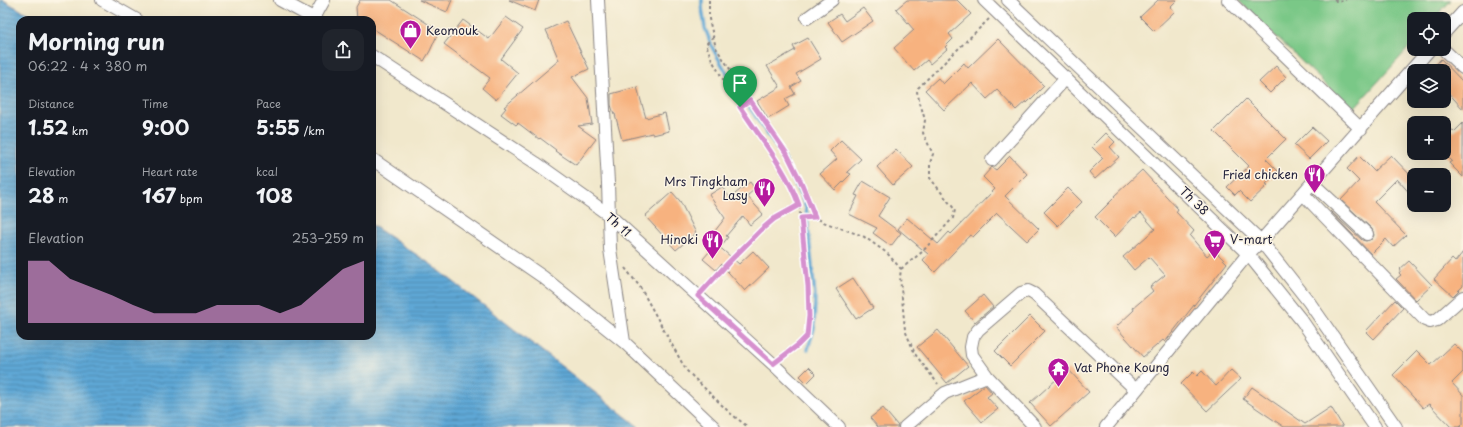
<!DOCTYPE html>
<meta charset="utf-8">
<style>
body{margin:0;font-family:"Playpen Sans",sans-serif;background:#20242c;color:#f1f3f6;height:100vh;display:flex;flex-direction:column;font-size:15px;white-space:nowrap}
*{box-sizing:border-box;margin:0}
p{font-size:13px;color:#9ea1a6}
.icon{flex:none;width:22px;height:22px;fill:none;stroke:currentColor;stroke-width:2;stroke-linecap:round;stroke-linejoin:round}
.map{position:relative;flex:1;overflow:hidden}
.sheet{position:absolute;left:16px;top:16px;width:360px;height:324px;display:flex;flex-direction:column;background:#171b24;border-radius:12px;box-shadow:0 4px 16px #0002}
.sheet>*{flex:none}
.fabs{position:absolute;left:1407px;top:12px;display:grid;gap:8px}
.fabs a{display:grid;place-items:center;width:44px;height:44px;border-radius:8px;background:#171b24;box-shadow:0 4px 16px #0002;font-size:20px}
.pin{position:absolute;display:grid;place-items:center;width:34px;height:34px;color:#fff;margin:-41px -17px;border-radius:50% 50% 50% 0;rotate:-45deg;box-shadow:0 0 4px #0007}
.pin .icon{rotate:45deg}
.round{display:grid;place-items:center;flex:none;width:42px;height:42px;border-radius:12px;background:#20242c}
.overview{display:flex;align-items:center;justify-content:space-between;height:68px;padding:0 12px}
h1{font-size:22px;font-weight:700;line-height:30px}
.stats{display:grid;grid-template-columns:repeat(3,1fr);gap:6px;height:68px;padding:4px 12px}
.stats div{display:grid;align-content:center}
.stats b{font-size:20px;font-weight:700}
.stats small{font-size:11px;font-weight:400}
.stats p{font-size:11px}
.chart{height:112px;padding:8px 12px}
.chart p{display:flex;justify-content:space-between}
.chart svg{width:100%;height:72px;margin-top:4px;fill:#d690ce;opacity:.7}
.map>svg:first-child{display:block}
.green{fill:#7ac887;stroke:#4e7561}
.water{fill:url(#water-rules);stroke:#406488}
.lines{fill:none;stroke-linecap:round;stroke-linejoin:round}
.stream{stroke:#5ea7d5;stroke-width:3.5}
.building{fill:#f7b27f}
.minor-casing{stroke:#8a8584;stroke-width:14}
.path{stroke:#8a8584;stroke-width:2;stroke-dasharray:3 3;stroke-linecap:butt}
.minor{stroke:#fff;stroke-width:12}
.route-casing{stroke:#fff;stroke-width:8}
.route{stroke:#d690ce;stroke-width:5}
.labels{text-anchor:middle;stroke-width:3;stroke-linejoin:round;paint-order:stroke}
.poi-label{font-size:12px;fill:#22223b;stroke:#fcf5e5;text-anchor:start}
.street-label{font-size:12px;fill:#22223b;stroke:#fcf5e5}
</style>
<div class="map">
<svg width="1463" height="427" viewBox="0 0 1463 427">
<defs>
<pattern id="water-rules" width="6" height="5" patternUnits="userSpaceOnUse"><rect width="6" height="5" fill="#5ea7d5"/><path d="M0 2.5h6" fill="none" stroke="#4d88ae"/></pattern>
</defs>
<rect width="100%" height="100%" fill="#fcf5e5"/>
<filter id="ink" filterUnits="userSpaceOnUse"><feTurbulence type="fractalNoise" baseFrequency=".025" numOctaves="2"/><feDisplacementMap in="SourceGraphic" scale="8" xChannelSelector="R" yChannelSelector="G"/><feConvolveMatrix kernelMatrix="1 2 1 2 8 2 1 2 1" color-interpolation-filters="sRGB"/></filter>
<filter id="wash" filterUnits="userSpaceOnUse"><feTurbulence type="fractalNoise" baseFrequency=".012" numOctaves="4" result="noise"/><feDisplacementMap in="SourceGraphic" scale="16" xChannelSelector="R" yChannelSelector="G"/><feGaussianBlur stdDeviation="0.9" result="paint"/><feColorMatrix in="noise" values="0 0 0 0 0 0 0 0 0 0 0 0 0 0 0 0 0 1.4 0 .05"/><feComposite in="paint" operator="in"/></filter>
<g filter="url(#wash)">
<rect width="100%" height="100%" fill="#f1e8cc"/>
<path class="green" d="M 1238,0 L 1451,0 L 1434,19 L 1414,19 L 1414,42 L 1355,107 L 1349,107 Z"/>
<path class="water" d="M 0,0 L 3,0 L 38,20 L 20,20 L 20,336 L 372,336 L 372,225 L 432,265 L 639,427 L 0,427 Z"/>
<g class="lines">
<path class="stream" d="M 702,0 L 702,8 L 705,28 L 713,49 L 733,84 L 781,154 L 806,207 L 815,296 L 814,328 L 808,349"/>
</g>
<g id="blocks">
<path class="building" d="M 360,0 L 391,0 L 439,31 L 430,51 L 424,61 L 372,28 L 372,20 L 357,20 L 356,7 Z
M 419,0 L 452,0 L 447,12 Z
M 509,0 L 539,0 L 535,11 Z
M 907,0 L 957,0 L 971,14 L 949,34 L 953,39 L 945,47 L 947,49 L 930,64 L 927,60 L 914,71 L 894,48 L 914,30 L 896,9 Z
M 1158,0 L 1177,0 L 1170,7 L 1174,12 L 1154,31 L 1140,17 Z
M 863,8 L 873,21 L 842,42 L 828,22 L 840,14 L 845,21 Z
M 506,17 L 523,29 L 501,59 L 518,73 L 496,100 L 482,88 L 490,78 L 444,44 L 463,20 L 489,39 Z
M 566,21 L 589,69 L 572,77 L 588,98 L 592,124 L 578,126 L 596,139 L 576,165 L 555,151 L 556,150 L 540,138 L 539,139 L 518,123 L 516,125 L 501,114 L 506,108 L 504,107 L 559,60 L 546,30 Z
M 808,38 L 821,59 L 796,74 L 801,81 L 791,87 L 795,94 L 785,99 L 789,106 L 768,119 L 757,101 L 780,87 L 767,66 L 795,50 L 793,46 Z
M 998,39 L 1044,86 L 1027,103 L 1026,101 L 1016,110 L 997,90 L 987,99 L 972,83 L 944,110 L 925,90 L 938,78 L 943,84 L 964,63 L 968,68 Z
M 1441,59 L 1463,82 L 1463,109 L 1444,88 L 1444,71 L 1430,71 Z
M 1276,66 L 1286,77 L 1270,93 L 1259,82 Z
M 637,87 L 646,118 L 665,113 L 669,131 L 653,135 L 652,133 L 622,140 L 615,114 L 614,114 L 611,105 L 611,94 Z
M 1246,99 L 1286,139 L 1266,159 L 1278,171 L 1266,184 L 1268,185 L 1250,202 L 1239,191 L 1235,195 L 1227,187 L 1249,166 L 1214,131 Z
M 1444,121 L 1454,132 L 1463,123 L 1463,177 L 1449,163 L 1452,161 L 1444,153 Z
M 1312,127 L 1327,141 L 1309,159 L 1294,145 Z
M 1106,133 L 1115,142 L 1110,147 L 1119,157 L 1095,179 L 1089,172 L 1103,158 L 1092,147 Z
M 841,140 L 861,159 L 847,172 L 851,174 L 835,190 L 820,174 L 837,159 L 830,151 Z
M 896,149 L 913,167 L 893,185 L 877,167 Z
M 1391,155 L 1414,179 L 1414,198 L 1397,179 L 1374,202 L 1406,235 L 1393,247 L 1386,239 L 1371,254 L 1330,211 L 1362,240 L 1366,241 L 1372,239 L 1374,235 L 1372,229 L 1341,200 L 1359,181 L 1347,169 L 1359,156 L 1374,171 Z
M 1010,156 L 1027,174 L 1005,196 L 1039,229 L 1027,241 L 997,213 L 973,237 L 970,235 L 935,272 L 923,260 L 928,254 L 898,229 L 907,218 L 938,244 L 949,232 L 951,234 L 995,189 L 983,177 L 992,167 L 996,170 Z
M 1142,170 L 1178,209 L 1176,212 L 1194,231 L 1190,236 L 1207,256 L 1214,250 L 1227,263 L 1165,342 L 1163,340 L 1143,357 L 1116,327 L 1134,310 L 1133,308 L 1153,291 L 1150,287 L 1165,275 L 1149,257 L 1134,270 L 1123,257 L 1155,229 L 1141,213 L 1135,218 L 1134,217 L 1115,237 L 1095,217 L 1115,197 L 1114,196 Z
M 863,181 L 890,197 L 878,216 L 901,233 L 891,246 L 873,233 L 877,228 L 849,214 L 858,196 L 855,195 Z
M 750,182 L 755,189 L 747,196 L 763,214 L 750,225 L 743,216 L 726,236 L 728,237 L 722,245 L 711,236 L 725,218 L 709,195 L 722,187 L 730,198 Z
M 1068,188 L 1082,202 L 1058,226 L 1044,212 Z
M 672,192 L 680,201 L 696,233 L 676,250 L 645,216 Z
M 716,244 L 739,264 L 753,251 L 769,268 L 745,291 L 721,264 L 716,270 L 703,259 Z
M 1463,252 L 1463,286 L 1453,296 L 1434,279 L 1452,259 L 1455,262 Z
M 1409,261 L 1432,285 L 1416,300 L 1396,279 L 1401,275 L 1399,273 L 1401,270 L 1400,269 Z
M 853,278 L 873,308 L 856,319 L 836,289 Z
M 983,295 L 993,307 L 975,322 L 965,311 Z
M 1395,300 L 1403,308 L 1374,339 L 1366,331 Z
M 1030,316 L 1045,331 L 1010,366 L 995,351 Z
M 938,330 L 968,366 L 947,383 L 917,347 Z
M 1454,344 L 1463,353 L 1463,372 L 1452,383 L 1463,395 L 1463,424 L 1460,427 L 1451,427 L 1429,404 L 1423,408 L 1393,375 L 1417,351 L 1431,365 Z
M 809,367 L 816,374 L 807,383 L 800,376 Z
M 1068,369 L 1089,392 L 1051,426 L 1030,403 Z
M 1231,370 L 1241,379 L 1207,411 L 1181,384 L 1193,372 L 1197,376 L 1202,371 L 1216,386 Z
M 985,385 L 992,393 L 987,397 L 998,409 L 982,422 L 964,401 Z
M 1252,387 L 1305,424 L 1331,407 L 1343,427 L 1284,427 L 1243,399 Z
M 883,408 L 898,426 L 898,427 L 878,427 L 870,418 Z"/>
</g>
</g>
<g filter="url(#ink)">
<use href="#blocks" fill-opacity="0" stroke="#8a8584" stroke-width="1"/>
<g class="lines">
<defs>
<path id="minor" d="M 102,0 L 137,20
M 280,0 L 317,20
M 598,0 L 608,183 L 610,249 L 624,342 L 714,427
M 984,0 L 1248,254 L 1302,321 L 1375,427
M 1008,0 L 1261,241 L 1309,302 L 1396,427
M 1228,0 L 1361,129
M 314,18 L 324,0
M 807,18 L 832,0
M 1444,33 L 1463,12
M 1443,49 L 1463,68
M 372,56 L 536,163 L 609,215 L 773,364 L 839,427
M 372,159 L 543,277 L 624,342
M 992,160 L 1066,78
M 1312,183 L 1367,234
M 1303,194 L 1425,320 L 1430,322 L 1437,320 L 1463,297
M 905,427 L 945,393 L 987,376
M 1035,427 L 987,376 L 972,355 L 971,347 L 973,337 L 978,330 L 1021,293 L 1028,291 L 1034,294 L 1136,390
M 1106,427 L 1248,254 L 1261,241 L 1430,49"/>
</defs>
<use href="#minor" class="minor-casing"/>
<path class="path" d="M 709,0 L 709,19 L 716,48 L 787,155 L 801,182 L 815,217
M 1334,0 L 1338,2 L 1346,0
M 713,37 L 706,44 L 712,60 L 736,102 L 764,141 L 785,174 L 799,205 L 808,286 L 809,316 L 807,336 L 798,345 L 782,357
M 740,107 L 750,100
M 801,218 L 815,217 L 823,222 L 863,236 L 887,253 L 901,269 L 900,277 L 905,330 L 915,354 L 938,384
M 625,268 L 640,287 L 686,370 L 730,413 L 748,427
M 901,269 L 922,252 L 953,218 L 955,210 L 930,178 L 930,163 L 933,154 L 923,133 L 925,120 L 917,92 L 918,88 L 989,19
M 706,288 L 761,230 L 774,219 L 799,205"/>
<use href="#minor" class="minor"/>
</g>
</g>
<g class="lines" filter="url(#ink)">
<defs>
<path id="route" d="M 750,100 L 787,154 L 801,182 L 815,217 L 801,218 L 808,286 L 809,316 L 807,336 L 798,345 L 773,364 L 698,296 L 729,262 L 761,230 L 774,219 L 799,205 C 786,169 761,139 740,107 Z"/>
</defs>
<use href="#route" class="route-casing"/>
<use href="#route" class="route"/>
</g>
<defs>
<symbol id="shop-pin" viewBox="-11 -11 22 30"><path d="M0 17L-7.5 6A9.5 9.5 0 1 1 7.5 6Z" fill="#b5179e" stroke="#fcf5e5"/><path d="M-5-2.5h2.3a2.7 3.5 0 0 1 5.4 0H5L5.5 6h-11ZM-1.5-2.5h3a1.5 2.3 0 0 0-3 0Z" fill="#fff"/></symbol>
<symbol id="restaurant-pin" viewBox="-11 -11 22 30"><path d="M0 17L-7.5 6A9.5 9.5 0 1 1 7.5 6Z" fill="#b5179e" stroke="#fcf5e5"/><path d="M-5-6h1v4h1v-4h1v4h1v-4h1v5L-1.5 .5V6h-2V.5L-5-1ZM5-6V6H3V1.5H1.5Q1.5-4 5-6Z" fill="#fff"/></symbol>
<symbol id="supermarket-pin" viewBox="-11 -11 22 30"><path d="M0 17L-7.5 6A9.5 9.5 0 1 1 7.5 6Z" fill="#b5179e" stroke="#fcf5e5"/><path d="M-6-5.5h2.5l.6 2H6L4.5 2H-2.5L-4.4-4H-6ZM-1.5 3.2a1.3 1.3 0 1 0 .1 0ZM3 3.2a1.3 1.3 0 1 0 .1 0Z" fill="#fff"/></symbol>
<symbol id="temple-pin" viewBox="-11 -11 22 30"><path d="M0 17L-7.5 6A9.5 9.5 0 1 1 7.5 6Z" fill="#b5179e" stroke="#fcf5e5"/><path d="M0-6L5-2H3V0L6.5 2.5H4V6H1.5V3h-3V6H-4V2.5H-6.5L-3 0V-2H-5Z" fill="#fff"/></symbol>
</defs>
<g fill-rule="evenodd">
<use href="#shop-pin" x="398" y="18" width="25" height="34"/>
<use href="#restaurant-pin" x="1302" y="162" width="25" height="34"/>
<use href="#restaurant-pin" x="752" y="176" width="25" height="34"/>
<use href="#restaurant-pin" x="700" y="228" width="25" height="34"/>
<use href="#supermarket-pin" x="1202" y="228" width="25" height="34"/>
<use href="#temple-pin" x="1046" y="356" width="25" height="34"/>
</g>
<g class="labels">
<g class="poi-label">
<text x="426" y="35">Keomouk</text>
<text x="1298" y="179" text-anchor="end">Fried chicken</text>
<text x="748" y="186" text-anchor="end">Mrs Tingkham<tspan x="748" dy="14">Lasy</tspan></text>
<text x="698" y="244" text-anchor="end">Hinoki</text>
<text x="1230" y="244">V-mart</text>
<text x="1074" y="372">Vat Phone Koung</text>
</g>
<g class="street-label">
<text transform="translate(1194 201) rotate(44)" y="4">Th 38</text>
<text transform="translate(618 225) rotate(41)" y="4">Th 11</text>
</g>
</g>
</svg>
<div class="fabs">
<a><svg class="icon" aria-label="locate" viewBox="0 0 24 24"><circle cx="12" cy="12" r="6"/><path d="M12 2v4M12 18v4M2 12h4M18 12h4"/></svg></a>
<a><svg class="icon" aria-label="layers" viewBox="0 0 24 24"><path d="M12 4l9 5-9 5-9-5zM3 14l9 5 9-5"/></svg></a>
<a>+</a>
<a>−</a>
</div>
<div class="pin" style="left:740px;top:107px;background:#1e9e55"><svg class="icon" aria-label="arrive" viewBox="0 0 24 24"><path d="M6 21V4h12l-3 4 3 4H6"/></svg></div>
<section class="sheet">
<div class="overview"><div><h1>Morning run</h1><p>06:22 · 4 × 380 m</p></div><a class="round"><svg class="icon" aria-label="share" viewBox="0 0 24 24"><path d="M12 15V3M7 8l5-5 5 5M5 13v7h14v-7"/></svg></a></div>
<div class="stats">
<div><p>Distance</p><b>1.52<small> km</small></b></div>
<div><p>Time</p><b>9:00</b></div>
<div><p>Pace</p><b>5:55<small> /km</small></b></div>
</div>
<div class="stats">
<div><p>Elevation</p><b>28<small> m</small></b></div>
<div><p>Heart rate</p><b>167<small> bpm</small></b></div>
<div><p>kcal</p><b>108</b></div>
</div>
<div class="chart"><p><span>Elevation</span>253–259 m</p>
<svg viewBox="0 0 160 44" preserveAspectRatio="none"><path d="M0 44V6L10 6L20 17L30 22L40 27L50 33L60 38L70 38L80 38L90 33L100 33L110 33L120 38L130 33L140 22L150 11L160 6V44z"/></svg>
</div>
</section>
</div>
